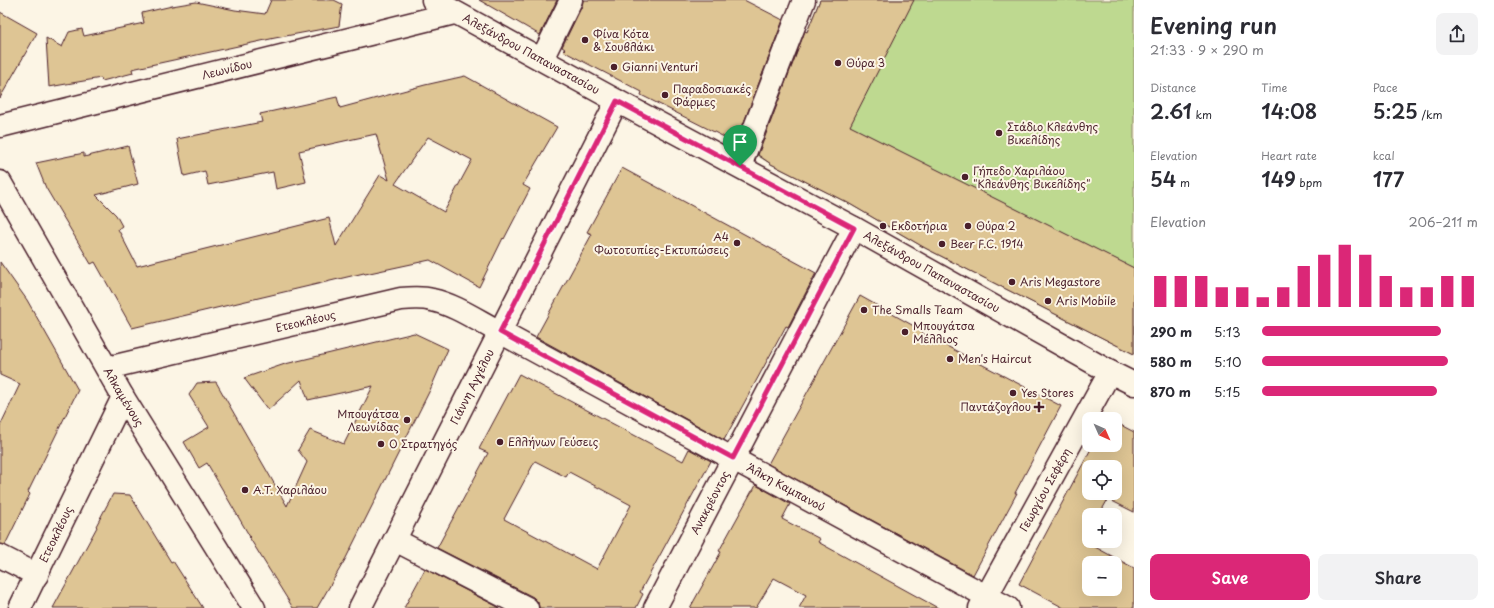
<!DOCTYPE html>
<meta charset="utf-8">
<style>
body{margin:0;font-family:"Playpen Sans",sans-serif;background:#f2f2f3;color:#2b2b33;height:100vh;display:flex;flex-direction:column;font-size:15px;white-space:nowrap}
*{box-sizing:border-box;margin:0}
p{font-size:13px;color:#7c7c81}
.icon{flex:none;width:22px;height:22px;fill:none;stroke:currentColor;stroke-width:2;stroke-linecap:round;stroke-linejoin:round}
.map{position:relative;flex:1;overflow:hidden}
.side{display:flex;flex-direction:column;background:#fff;width:360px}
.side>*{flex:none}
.needle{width:26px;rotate:135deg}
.buttons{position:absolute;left:1082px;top:412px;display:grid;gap:8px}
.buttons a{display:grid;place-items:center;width:40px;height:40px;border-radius:8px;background:#fff;box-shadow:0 4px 16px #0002;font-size:20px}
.pin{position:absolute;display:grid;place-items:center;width:34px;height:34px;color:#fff;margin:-41px -17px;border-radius:50% 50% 50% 0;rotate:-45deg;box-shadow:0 0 4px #0007}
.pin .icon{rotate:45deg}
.round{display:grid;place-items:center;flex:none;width:42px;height:42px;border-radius:8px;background:#f2f2f3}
.summary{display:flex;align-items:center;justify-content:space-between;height:68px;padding:0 16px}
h1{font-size:22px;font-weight:600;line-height:30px}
.stats{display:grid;grid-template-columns:repeat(3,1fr);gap:6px;height:68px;padding:4px 16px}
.stats div{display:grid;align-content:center}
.stats b{font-size:20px;font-weight:600}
.stats small{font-size:11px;font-weight:400}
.stats p{font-size:11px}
.chart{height:112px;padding:8px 16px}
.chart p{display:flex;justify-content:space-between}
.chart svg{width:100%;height:72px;margin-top:4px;stroke:#db2777;stroke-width:6}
.action{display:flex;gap:8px;margin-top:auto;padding:8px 16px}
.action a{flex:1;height:46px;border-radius:8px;background:#db2777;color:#fff;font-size:16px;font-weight:600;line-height:46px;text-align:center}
.action a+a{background:#f2f2f3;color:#2b2b33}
ul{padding:0 16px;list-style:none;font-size:13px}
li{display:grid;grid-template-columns:64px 48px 1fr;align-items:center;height:30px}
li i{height:10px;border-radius:5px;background:#db2777}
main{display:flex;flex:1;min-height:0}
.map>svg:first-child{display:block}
.green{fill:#bed990;stroke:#847c5e}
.building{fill:#dec594;stroke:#4a1f2b;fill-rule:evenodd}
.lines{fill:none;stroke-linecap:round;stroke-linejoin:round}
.minor-casing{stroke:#4a1f2b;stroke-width:25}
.major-casing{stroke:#4a1f2b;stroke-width:25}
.minor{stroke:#fcf5e5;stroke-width:22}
.major{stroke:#fcf5e5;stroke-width:22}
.route-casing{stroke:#fff;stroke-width:8}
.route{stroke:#db2777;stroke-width:5}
.poi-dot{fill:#4a1f2b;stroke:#fcf5e5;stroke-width:1.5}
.labels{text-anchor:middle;stroke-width:4;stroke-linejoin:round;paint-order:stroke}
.poi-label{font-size:11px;fill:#4a1f2b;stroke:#fcf5e5;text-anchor:start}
.street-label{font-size:11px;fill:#4a1f2b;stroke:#fcf5e5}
</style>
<main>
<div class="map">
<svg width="1134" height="608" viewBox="0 0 1134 608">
<rect width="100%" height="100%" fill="#fcf5e5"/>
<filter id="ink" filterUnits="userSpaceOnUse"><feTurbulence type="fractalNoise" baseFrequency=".025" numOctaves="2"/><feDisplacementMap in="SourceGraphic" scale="8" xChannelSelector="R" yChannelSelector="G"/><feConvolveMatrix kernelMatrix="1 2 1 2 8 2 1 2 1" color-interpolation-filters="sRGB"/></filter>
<g filter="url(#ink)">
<path class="green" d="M 820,0 L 1134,0 L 1134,354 L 925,248 L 848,203 L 771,164 L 757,155 Z"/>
<path class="building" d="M 271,0 L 334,0 L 342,4 L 339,26 L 275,38 L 132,69 L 133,73 L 102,81 L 101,78 L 49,87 L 46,38 L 62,47 L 69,32 L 82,29 L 84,36 L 144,23 L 142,13 L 172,6 L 196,2 L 235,10 L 265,14 Z
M 479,0 L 557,0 L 540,35 Z
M 583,0 L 744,0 L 783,20 L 736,143 L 641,95 L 642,92 L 563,51 L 565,49 L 562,47 L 582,6 Z
M 820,0 L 914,0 L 850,126 L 1134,268 L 1134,354 L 925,248 L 848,203 L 771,164 L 758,155 L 805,31 L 807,32 Z
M 0,12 L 37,33 L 0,98 Z
M 465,76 L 557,127 L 523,185 L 530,189 L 504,239 L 503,238 L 479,287 L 430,260 L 365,274 L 364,273 L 132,328 L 95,262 L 91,264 L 46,188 L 36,163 L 84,153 L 84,157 L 128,146 L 138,184 L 96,195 L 116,215 L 122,226 L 118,229 L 137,266 L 329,218 L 336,246 L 380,175 L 389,180 L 376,134 L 299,151 L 306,182 L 276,189 L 273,172 L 208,185 L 205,171 L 184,176 L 177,139 L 262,122 L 260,114 L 337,97 L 340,108 L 425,85 ZM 428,137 L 472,160 L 444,212 L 395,184 Z
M 622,168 L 816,273 L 788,327 L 786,326 L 724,440 L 536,337 L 592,234 L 587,232 Z
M 0,262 L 27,300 L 78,390 L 28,492 L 30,494 L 5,545 L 0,544 L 0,426 L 20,384 L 0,375 Z
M 860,296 L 921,330 L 920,332 L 1061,406 L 1015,493 L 1017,493 L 973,575 L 768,464 Z
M 414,333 L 448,349 L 430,390 L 346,558 L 317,608 L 293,608 L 249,537 L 250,537 L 207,463 L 199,468 L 184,442 L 209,427 L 189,395 L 197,383 L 216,382 L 287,506 L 307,462 L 298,450 L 310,430 L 344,444 L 373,386 L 308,400 L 301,380 L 268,410 L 244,378 L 285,364 Z
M 519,374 L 683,461 L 689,449 L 711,461 L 640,592 L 643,594 L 636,608 L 539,608 L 538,602 L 533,597 L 437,548 L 488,453 L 479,449 ZM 535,461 L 566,477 L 569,472 L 631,505 L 597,569 L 504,519 Z
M 1115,422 L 1134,432 L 1134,512 L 1108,499 L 1099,515 L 1089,515 L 1089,533 L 1085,541 L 1098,541 L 1095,547 L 1134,568 L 1134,608 L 1064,608 L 1019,584 L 1093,445 L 1115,445 ZM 1089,467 L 1115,467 L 1115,493 L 1089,493 ZM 1089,563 L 1115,563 L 1115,589 L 1089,589 Z
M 756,485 L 790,504 L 782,519 L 820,539 L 818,542 L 938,608 L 799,608 L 806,595 L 774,578 L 756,608 L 690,608 L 721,552 L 719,551 L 752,491 L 753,491 Z
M 113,494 L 130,495 L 171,562 L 173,561 L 203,608 L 53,608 L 97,527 L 96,526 Z
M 425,569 L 500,608 L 404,608 Z"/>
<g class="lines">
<defs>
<g id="minor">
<path d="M 542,59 L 571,0"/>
<path id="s1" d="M 0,126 L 454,13"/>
<path d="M 740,166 L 804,0"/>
<path id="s2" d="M 0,182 L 123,397 L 254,608"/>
<path id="s3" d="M 107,368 L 401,299 C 411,298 422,297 432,300 C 456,305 478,321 500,332 L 1008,608"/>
<path d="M 395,540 L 527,608"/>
<path d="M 0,556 L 37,575"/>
<path id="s4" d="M 20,608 L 123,397"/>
<path id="s5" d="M 360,608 L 617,101"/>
<path id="s6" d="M 655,608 L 854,228"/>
<path id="s7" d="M 980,608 L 1110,372"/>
</g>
<g id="major">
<path id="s8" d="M 433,0 L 617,101 L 854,228 L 1110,372 L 1134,384"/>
</g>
</defs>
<use href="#minor" class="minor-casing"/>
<use href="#major" class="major-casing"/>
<use href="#minor" class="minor"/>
<use href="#major" class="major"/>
</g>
</g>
<g class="lines" filter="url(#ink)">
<defs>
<path id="route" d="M 617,101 L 854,228 L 733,458 L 500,332 Z"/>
</defs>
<use href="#route" class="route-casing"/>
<use href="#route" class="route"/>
</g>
<g class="poi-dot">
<circle cx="585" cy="40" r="4"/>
<circle cx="838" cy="63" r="4"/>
<circle cx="614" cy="67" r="4"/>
<circle cx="665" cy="95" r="4"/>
<circle cx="999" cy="133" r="4"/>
<circle cx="965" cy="177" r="4"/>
<circle cx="883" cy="226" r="4"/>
<circle cx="968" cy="226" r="4"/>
<circle cx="737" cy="243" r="4"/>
<circle cx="942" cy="244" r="4"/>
<circle cx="1012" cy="282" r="4"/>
<circle cx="1048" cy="301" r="4"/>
<circle cx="864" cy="310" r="4"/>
<circle cx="905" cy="332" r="4"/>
<circle cx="950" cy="359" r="4"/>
<circle cx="1013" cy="393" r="4"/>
<path d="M1037 401h4v4h4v4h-4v4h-4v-4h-4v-4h4z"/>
<circle cx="407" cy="420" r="4"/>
<circle cx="500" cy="442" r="4"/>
<circle cx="381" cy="444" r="4"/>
<circle cx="245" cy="490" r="4"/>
</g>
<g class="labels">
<g class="poi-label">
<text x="593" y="38">Φίνα Κότα<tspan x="593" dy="13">&amp; Σουβλάκι</tspan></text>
<text x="846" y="67">Θύρα 3</text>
<text x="622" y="71">Gianni Venturi</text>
<text x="673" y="93">Παραδοσιακές<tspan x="673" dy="13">Φάρμες</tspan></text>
<text x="1007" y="131">Στάδιο Κλεάνθης<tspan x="1007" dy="13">Βικελίδης</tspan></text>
<text x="973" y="175">Γήπεδο Χαριλάου<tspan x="973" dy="13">"Κλεάνθης Βικελίδης"</tspan></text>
<text x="891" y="230">Εκδοτήρια</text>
<text x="976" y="230">Θύρα 2</text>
<text x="729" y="241" text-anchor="end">Α4<tspan x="729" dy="13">Φωτοτυπίες-Εκτυπώσεις</tspan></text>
<text x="950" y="248">Beer F.C. 1914</text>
<text x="1020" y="286">Aris Megastore</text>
<text x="1056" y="305">Aris Mobile</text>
<text x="872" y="314">The Smalls Team</text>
<text x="913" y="330">Μπουγάτσα<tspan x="913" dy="13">Μέλλιος</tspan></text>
<text x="958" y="363">Men's Haircut</text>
<text x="1021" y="397">Yes Stores</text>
<text x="1031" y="411" text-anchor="end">Παντάζογλου</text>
<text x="399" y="418" text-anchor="end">Μπουγάτσα<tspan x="399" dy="13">Λεωνίδας</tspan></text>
<text x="508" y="446">Ελλήνων Γεύσεις</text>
<text x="389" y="448">Ο Στρατηγός</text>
<text x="253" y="494">Α.Τ. Χαριλάου</text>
</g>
<g class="street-label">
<text dy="4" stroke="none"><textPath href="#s8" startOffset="112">Αλεξάνδρου Παπαναστασίου</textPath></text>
<text dy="4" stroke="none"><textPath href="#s1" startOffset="234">Λεωνίδου</textPath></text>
<text dy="4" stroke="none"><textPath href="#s8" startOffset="568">Αλεξάνδρου Παπαναστασίου</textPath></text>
<text dy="4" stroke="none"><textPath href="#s3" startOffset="204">Ετεοκλέους</textPath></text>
<text dy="4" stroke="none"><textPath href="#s5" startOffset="248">Γιάννη Αγγέλου</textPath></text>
<text dy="4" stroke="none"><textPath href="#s2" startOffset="248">Αλκαμένους</textPath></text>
<text dy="4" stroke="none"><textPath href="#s3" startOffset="734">Άλκη Καμπανού</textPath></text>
<text dy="4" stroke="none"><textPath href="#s7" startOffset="135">Γεωργίου Σεφέρη</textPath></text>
<text dy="4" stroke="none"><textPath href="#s6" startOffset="119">Ανακρέοντος</textPath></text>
<text dy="4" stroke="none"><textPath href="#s4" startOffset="82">Ετεοκλέους</textPath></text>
</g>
</g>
</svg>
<div class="buttons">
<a><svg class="needle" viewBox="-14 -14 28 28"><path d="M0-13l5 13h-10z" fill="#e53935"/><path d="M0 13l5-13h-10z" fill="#7c7c81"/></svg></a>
<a><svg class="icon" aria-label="locate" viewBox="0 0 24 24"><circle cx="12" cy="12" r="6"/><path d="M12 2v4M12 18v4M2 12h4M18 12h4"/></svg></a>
<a>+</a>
<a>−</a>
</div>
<div class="pin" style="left:740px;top:166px;background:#1e9e55"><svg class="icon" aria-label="arrive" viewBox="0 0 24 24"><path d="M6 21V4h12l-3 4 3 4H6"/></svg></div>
</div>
<section class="side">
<div class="summary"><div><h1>Evening run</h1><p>21:33 · 9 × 290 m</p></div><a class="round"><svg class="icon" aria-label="share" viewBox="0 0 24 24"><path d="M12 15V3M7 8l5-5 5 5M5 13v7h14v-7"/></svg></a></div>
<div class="stats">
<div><p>Distance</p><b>2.61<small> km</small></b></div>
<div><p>Time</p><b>14:08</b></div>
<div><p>Pace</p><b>5:25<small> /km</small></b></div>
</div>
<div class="stats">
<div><p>Elevation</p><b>54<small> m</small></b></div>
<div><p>Heart rate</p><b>149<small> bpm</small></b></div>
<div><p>kcal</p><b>177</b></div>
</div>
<div class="chart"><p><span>Elevation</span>206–211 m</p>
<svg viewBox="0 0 160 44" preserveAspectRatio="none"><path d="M5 44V25M15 44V25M25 44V25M35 44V32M45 44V32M55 44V38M65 44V32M75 44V19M85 44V12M95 44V6M105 44V12M115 44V25M125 44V32M135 44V32M145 44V25M155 44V25"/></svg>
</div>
<ul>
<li><b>290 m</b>5:13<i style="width:83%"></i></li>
<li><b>580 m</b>5:10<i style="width:86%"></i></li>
<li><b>870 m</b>5:15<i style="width:81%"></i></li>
</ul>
<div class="action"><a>Save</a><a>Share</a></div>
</section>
</main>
